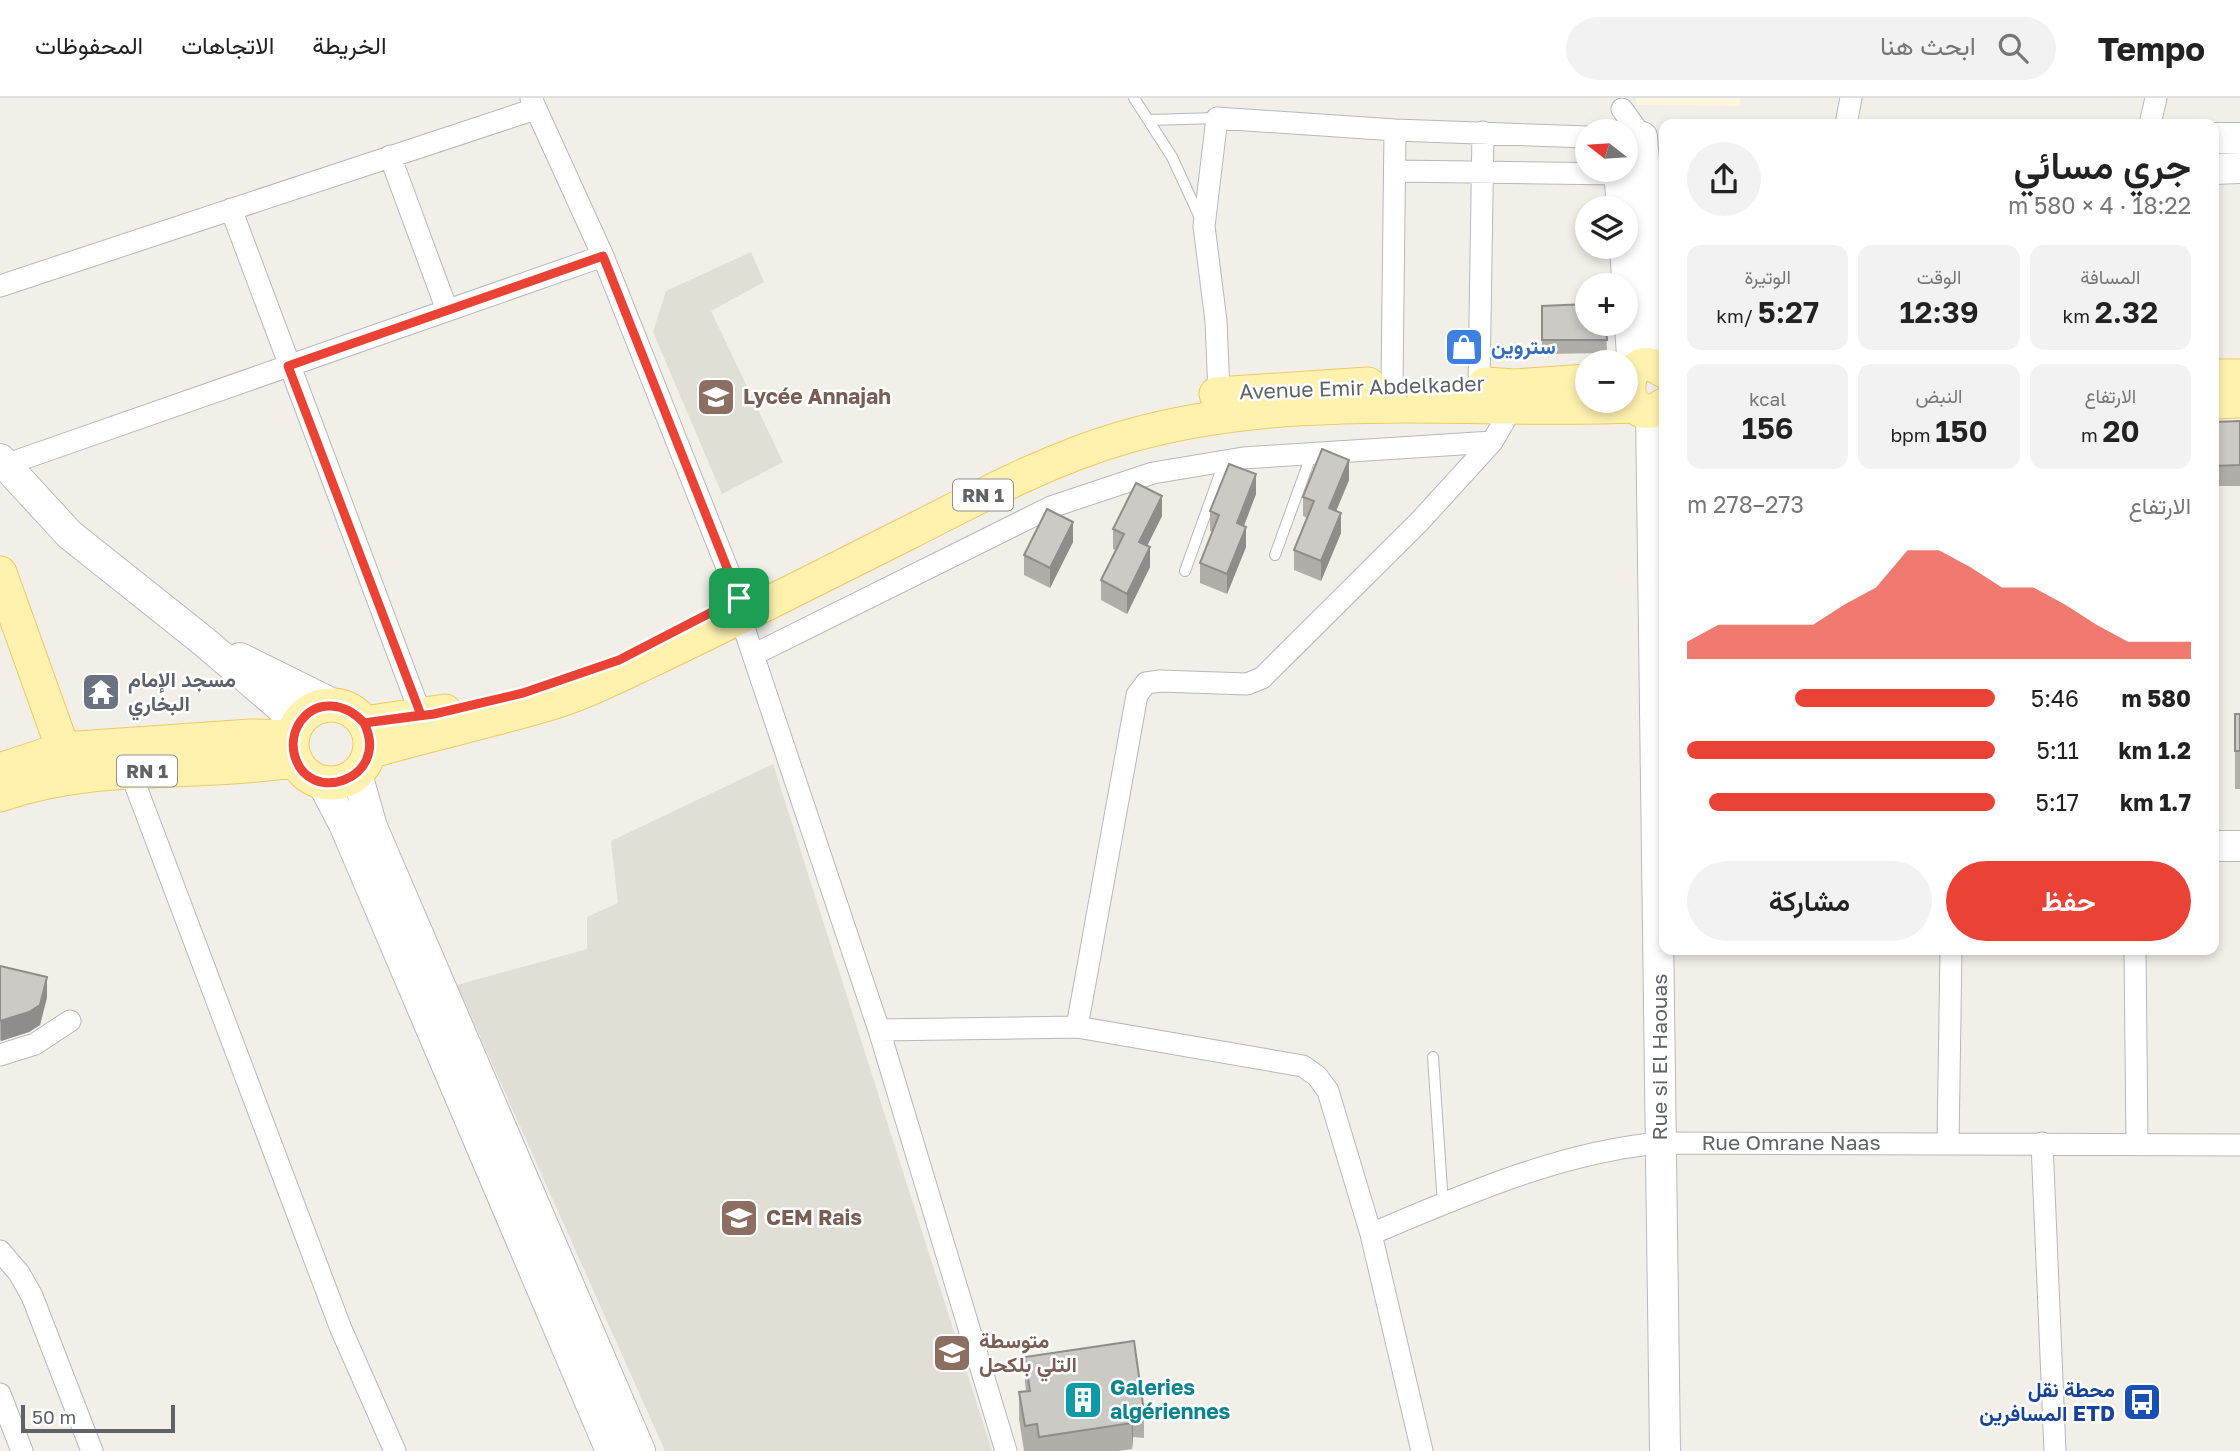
<!DOCTYPE html>
<html lang="ar">
<meta charset="utf-8">
<style>
body{margin:0;font-family:"Golos Text",Vazirmatn,sans-serif;background:#f2f2f2;color:#222;direction:rtl;height:100vh;display:flex;flex-direction:column;font-size:26px;white-space:nowrap}
*{box-sizing:border-box;margin:0}
p{font-size:23px;color:#767676}
.icon{flex:none;width:38px;height:38px;fill:none;stroke:currentColor;stroke-width:2;stroke-linecap:round;stroke-linejoin:round}
.map{position:relative;flex:1;overflow:hidden;direction:ltr}
.side{position:absolute;left:1659px;top:21px;width:560px;height:836px;display:flex;flex-direction:column;background:#fff;border-radius:14px;box-shadow:0 4px 10px #0003;direction:rtl}
.side>*{flex:none}
.needle{width:46px;rotate:287deg}
.tools{position:absolute;left:1575px;top:21px;display:grid;gap:14px}
.tools a{display:grid;place-items:center;width:63px;height:63px;border-radius:50%;background:#fff;box-shadow:0 4px 10px #0003;font-size:35px}
.scale{position:absolute;left:21px;bottom:18px;width:154px;box-sizing:border-box;padding-left:7px;border:4px solid #5f6368;border-top:0;font-size:19px;line-height:24px;white-space:nowrap;color:#5f6368;-webkit-text-stroke:5px #fff;paint-order:stroke}
.pin{position:absolute;display:grid;place-items:center;width:60px;height:60px;color:#fff;margin:-30px;border-radius:14px;box-shadow:0 4px 10px #0006}
.round{display:grid;place-items:center;flex:none;width:74px;height:74px;border-radius:37px;background:#f2f2f2}
.headline{display:flex;align-items:center;justify-content:space-between;height:119px;padding:0 28px}
h1{font-size:38px;font-weight:600;line-height:52px}
.metrics{display:grid;grid-template-columns:repeat(3,1fr);gap:10px;height:119px;padding:7px 28px}
.metrics div{display:grid;align-content:center;border-radius:14px;background:#f2f2f2;text-align:center}
.metrics b{font-size:30px;font-weight:600}
.metrics small{font-size:19px;font-weight:400}
.metrics p{font-size:19px}
.chart{height:196px;padding:14px 28px}
.chart p{display:flex;justify-content:space-between}
.chart svg{width:100%;height:126px;margin-top:7px;fill:#ea4335;opacity:.7}
.button{display:flex;gap:14px;margin-top:auto;padding:14px 28px}
.button a{flex:1;height:80px;border-radius:42px;background:#ea4335;color:#fff;font-size:28px;font-weight:600;line-height:80px;text-align:center}
.button a+a{background:#f2f2f2;color:#222}
ul{padding:0 28px;list-style:none;font-size:23px}
li{display:grid;grid-template-columns:112px 84px 1fr;align-items:center;height:52px}
li i{height:18px;border-radius:9px;background:#ea4335}
header{display:flex;align-items:center;gap:42px;box-sizing:border-box;height:98px;padding:0 35px;background:#fff;border-bottom:2px solid #e0e0e0}
header strong{font-size:33px}
nav{display:flex;gap:38px;margin-inline-start:auto;font-size:24px}
.search{width:490px;height:63px;background:#f2f2f2;display:flex;align-items:center;gap:18px;box-sizing:border-box;padding:0 24px;border-radius:38px;color:#767676;font-size:26px}
.map>svg:first-child{display:block}
.commercial{fill:#fef7e0}
.education{fill:#e1ded6}
.lines{fill:none;stroke-linecap:round;stroke-linejoin:round}
.lane-casing{stroke:#b5b8bc;stroke-width:12}
.street-casing{stroke:#b5b8bc;stroke-width:23}
.secondary-casing{stroke:#b6babf;stroke-width:32}
.primary-casing{stroke:#f2c960;stroke-width:35}
.lane{stroke:#fff;stroke-width:10}
.street{stroke:#fff;stroke-width:21}
.secondary{stroke:#fff;stroke-width:30}
.primary{stroke:#fff2af;stroke-width:33}
.wall{fill:#afaea9}
.shaded-wall{fill:#8f8d8a}
.building{fill:#cccac5;stroke:#8f8d8a;stroke-width:2}
.route-casing{stroke:#fff;stroke-width:14}
.route{stroke:#ea4335;stroke-width:9}
.labels{text-anchor:middle;stroke-width:5;stroke-linejoin:round;paint-order:stroke}
.shield{fill:#fff;stroke:#8f9295;stroke-width:2}
.shield-label{font-size:19px;font-weight:bold;fill:#5f6368}
.shop-label{font-size:21px;font-weight:bold;fill:#366cbe;stroke:#fff;text-anchor:start}
.street-label{font-size:21px;fill:#5f6368;stroke:#fff}
.education-label{font-size:21px;font-weight:bold;fill:#785e54;stroke:#fff;text-anchor:start}
.worship-label{font-size:21px;font-weight:bold;fill:#5b616d;stroke:#fff;text-anchor:start}
.culture-label{font-size:21px;font-weight:bold;fill:#0d838f;stroke:#fff;text-anchor:start}
.transit-label{font-size:21px;font-weight:bold;fill:#164399;stroke:#fff;text-anchor:end}
</style>
<header>
<strong>Tempo</strong>
<div class="search"><svg class="icon" aria-label="search" viewBox="0 0 24 24"><circle cx="10" cy="10" r="6"/><path d="M15 15l6 6"/></svg>ابحث هنا</div>
<nav><a>الخريطة</a><a>الاتجاهات</a><a>المحفوظات</a></nav>
</header>
<div class="map">
<svg width="2240" height="1353" viewBox="0 0 2240 1353">
<rect width="100%" height="100%" fill="#f1efe8"/>
<path class="commercial" d="M 1636,0 L 1740,0 L 1740,8 L 1637,7 Z"/>
<path class="education" d="M 751,154 L 764,184 L 711,213 L 783,364 L 722,396 L 653,234 L 666,193 Z
M 773,666 L 992,1353 L 665,1353 L 457,887 L 587,851 L 587,819 L 618,805 L 611,743 Z"/>
<g class="lines">
<defs>
<path id="lane" d="M 1134,0 L 1172,59 L 1201,122
M 1150,22 L 1217,20
M 1275,457 L 1312,355
M 1185,473 L 1225,362
M 1433,959 L 1443,1106"/>
<path id="street" d="M 531,0 L 603,158 L 739,500
M 1622,11 L 1642,39
M 1846,26 L 1851,0
M 2150,26 L 2156,0
M 390,58 L 447,212
M 1395,73 L 1620,76
M 231,111 L 421,617
M 0,188 L 535,11
M 1392,285 L 1395,32
M 1479,286 L 1483,34
M 1219,295 L 1216,223 L 1204,128 L 1217,20 L 1395,32 L 1587,39
M 5,367 L 603,158
M 740,518 L 879,932 L 1006,1353
M 755,556 L 1051,409 L 1153,375 L 1243,360 L 1492,344
M 130,673 L 341,1231 L 395,1353
M 2135,852 L 2137,1045
M 1077,929 L 1137,597 L 1146,585 L 1160,583 L 1247,586 L 1262,580 L 1420,423 L 1492,344 L 1512,310 L 1513,300
M 879,932 L 1077,929 L 1303,968 L 1317,978 L 1328,993 L 1371,1136
M 0,957 L 35,946 L 70,923
M 2042,1045 L 2055,1353
M 1948,1046 L 1951,852
M 0,1153 L 19,1175 L 32,1198 L 92,1353
M 0,1296 L 22,1353
M 1422,1353 L 1371,1136 C 1463,1097 1560,1054 1660,1045 L 2240,1047"/>
<path id="secondary" d="M 1642,39 L 1660,270
M 2214,40 L 2240,40
M 2214,71 L 2240,70
M 1619,72 L 1622,110
M 1625,149 L 1633,274
M 1651,313 L 1665,1353
M 0,361 L 70,437 L 202,542 L 277,606 L 298,627
M 240,560 L 337,608
M 357,676 L 372,729 L 640,1353
M 322,684 L 344,726 L 611,1353
M 2214,748 L 2240,748"/>
<path id="primary" d="M 1664,273 C 1617,241 1617,339 1664,307
M 2214,278 L 2240,278
M 1485,286 L 1514,288 L 1587,283
M 1216,296 L 1368,286
M 2214,304 L 2240,303
M 0,475 L 63,651
M292 646a39 39 0 1 1 78 0a39 39 0 1 1-78 0Z
M 364,625 L 445,613
M 369,654 C 427,637 487,624 545,607 C 580,597 616,579 650,563 C 736,522 822,478 908,435 C 977,400 1047,362 1122,340 C 1289,291 1465,315 1636,308
M 0,672 L 63,651 L 251,638 L 293,639
M 0,697 C 95,663 198,679 296,662"/>
</defs>
<use href="#lane" class="lane-casing"/>
<use href="#street" class="street-casing"/>
<use href="#secondary" class="secondary-casing"/>
<use href="#primary" class="primary-casing"/>
<use href="#lane" class="lane"/>
<use href="#street" class="street"/>
<use href="#secondary" class="secondary"/>
<use href="#primary" class="primary"/>
</g>
<path class="wall" d="M 1542,208 L 1606,226 L 1607,255 L 1542,256 Z
M 2240,323 L 2240,388 L 2214,388 L 2214,324 Z
M 1349,382 L 1336,413 L 1341,435 L 1321,483 L 1294,472 L 1294,452 L 1307,420 L 1303,418 L 1303,399 Z
M 1256,396 L 1244,428 L 1246,449 L 1227,496 L 1200,485 L 1200,465 L 1212,434 L 1210,433 L 1210,413 Z
M 1162,418 L 1147,448 L 1150,469 L 1127,516 L 1101,502 L 1101,482 L 1116,452 L 1113,451 L 1113,431 Z
M 1073,444 L 1050,490 L 1024,477 L 1024,457 Z
M 2235,616 L 2240,616 L 2240,691 L 2235,691 Z
M 0,868 L 47,899 L 40,927 L 29,934 L 1,943 L 0,942 Z
M 1025,1259 L 1144,1314 L 1144,1340 L 1133,1339 L 1132,1351 L 1118,1353 L 1024,1353 L 1019,1321 L 1019,1294 L 1026,1293 L 1025,1285 Z"/>
<path class="shaded-wall" d="M 1349,362 L 1349,382 L 1329,430 L 1329,410 Z
M 1256,376 L 1256,396 L 1237,445 L 1237,425 Z
M 1162,398 L 1162,418 L 1139,464 L 1139,444 Z
M 1341,415 L 1341,435 L 1321,483 L 1321,463 Z
M 1073,424 L 1073,444 L 1050,490 L 1050,470 Z
M 1246,429 L 1246,449 L 1227,496 L 1227,476 Z
M 1150,449 L 1150,469 L 1127,516 L 1127,496 Z
M 47,879 L 47,899 L 40,927 L 29,934 L 1,943 L 1,923 Z
M 1133,1313 L 1133,1339 L 1132,1351 L 1132,1325 Z"/>
<path class="building" d="M 1587,206 L 1587,226 L 1606,226 L 1607,242 L 1542,242 L 1542,208 Z
M 2240,323 L 2240,367 L 2214,368 L 2214,324 Z
M 1322,351 L 1349,362 L 1329,410 L 1341,415 L 1321,463 L 1294,452 L 1314,403 L 1303,399 Z
M 1229,366 L 1256,376 L 1237,425 L 1246,429 L 1227,476 L 1200,465 L 1219,417 L 1210,413 Z
M 1136,385 L 1162,398 L 1139,444 L 1150,449 L 1127,496 L 1101,482 L 1124,436 L 1113,431 Z
M 1047,411 L 1073,424 L 1050,470 L 1024,457 Z
M 2235,616 L 2240,616 L 2240,653 L 2235,653 Z
M 0,868 L 47,879 L 40,907 L 29,914 L 0,923 Z
M 1134,1243 L 1144,1314 L 1133,1313 L 1132,1325 L 1039,1339 L 1037,1326 L 1025,1328 L 1019,1294 L 1030,1293 L 1025,1259 Z"/>
<g class="lines">
<defs>
<path id="route" d="M 739,500 L 619,562 L 523,595 L 434,616 L 364,625 C 346,605 317,600 300,624 C 294,633 292,645 294,655 C 306,710 392,682 364,625 L 421,617 L 288,268 L 603,158 L 739,500"/>
</defs>
<use href="#route" class="route-casing"/>
<use href="#route" class="route"/>
</g>
<defs>
<symbol id="shop-square" viewBox="-11 -11 22 22"><rect x="-9" y="-9" width="18" height="18" rx="4" fill="#3f7fe0" stroke="#fff"/><path d="M-5-2.5h2.3a2.7 3.5 0 0 1 5.4 0H5L5.5 6h-11ZM-1.5-2.5h3a1.5 2.3 0 0 0-3 0Z" fill="#fff"/></symbol>
<symbol id="school-square" viewBox="-11 -11 22 22"><rect x="-9" y="-9" width="18" height="18" rx="4" fill="#8d6e63" stroke="#fff"/><path d="M0-5L7-2L0 1L-7-2ZM-4 1L0 2.5L4 1V4Q0 6-4 4Z" fill="#fff"/></symbol>
<symbol id="temple-square" viewBox="-11 -11 22 22"><rect x="-9" y="-9" width="18" height="18" rx="4" fill="#6b7280" stroke="#fff"/><path d="M0-6L5-2H3V0L6.5 2.5H4V6H1.5V3h-3V6H-4V2.5H-6.5L-3 0V-2H-5Z" fill="#fff"/></symbol>
<symbol id="building-square" viewBox="-11 -11 22 22"><rect x="-9" y="-9" width="18" height="18" rx="4" fill="#0f9aa8" stroke="#fff"/><path d="M-4-6H4V6H1V3H-1V6H-4ZM-2.5-4.3h1.7v1.8h-1.7ZM.8-4.3h1.7v1.8H.8ZM-2.5-1h1.7V.8h-1.7ZM.8-1h1.7V.8H.8Z" fill="#fff"/></symbol>
<symbol id="bus-square" viewBox="-11 -11 22 22"><rect x="-9" y="-9" width="18" height="18" rx="4" fill="#1a4fb4" stroke="#fff"/><path d="M-5-6H5V4H4V6H2V4H-2V6H-4V4H-5ZM-3.5-4V0h7V-4ZM-3.5 1.2v1.5H-2V1.2ZM2 1.2v1.5H3.5V1.2Z" fill="#fff"/></symbol>
</defs>
<g fill-rule="evenodd">
<use href="#shop-square" x="1442" y="227" width="44" height="44"/>
<use href="#school-square" x="694" y="277" width="44" height="44"/>
<use href="#temple-square" x="79" y="572" width="44" height="44"/>
<use href="#school-square" x="717" y="1098" width="44" height="44"/>
<use href="#school-square" x="930" y="1233" width="44" height="44"/>
<use href="#building-square" x="1061" y="1280" width="44" height="44"/>
<use href="#bus-square" x="2120" y="1282" width="44" height="44"/>
</g>
<g class="labels">
<g class="shield">
<rect x="953" y="381.5" width="60" height="31" rx="5"/>
<rect x="117" y="657.5" width="60" height="31" rx="5"/>
</g>
<g class="shield-label">
<text x="983" y="404">RN 1</text>
<text x="147" y="680">RN 1</text>
</g>
<g class="shop-label">
<text x="1491" y="256">ستروين</text>
</g>
<g class="street-label">
<text transform="translate(1362 290) rotate(-2)" y="7">Avenue Emir Abdelkader</text>
<text transform="translate(1660 959) rotate(-90)" y="7">Rue si El Haouas</text>
<text x="1791" y="1052">Rue Omrane Naas</text>
</g>
<g class="education-label">
<text x="743" y="306">Lycée Annajah</text>
<text x="766" y="1127">CEM Rais</text>
<text x="979" y="1250">متوسطة<tspan x="979" dy="24">التلي بلكحل</tspan></text>
</g>
<g class="worship-label">
<text x="128" y="589">مسجد الإمام<tspan x="128" dy="24">البخاري</tspan></text>
</g>
<g class="culture-label">
<text x="1110" y="1297">Galeries<tspan x="1110" dy="24">algériennes</tspan></text>
</g>
<g class="transit-label">
<text x="2115" y="1299">محطة نقل<tspan x="2115" dy="24">المسافرين ETD</tspan></text>
</g>
</g>
</svg>
<div class="tools">
<a><svg class="needle" viewBox="-14 -14 28 28"><path d="M0-13l5 13h-10z" fill="#e53935"/><path d="M0 13l5-13h-10z" fill="#767676"/></svg></a>
<a><svg class="icon" aria-label="layers" viewBox="0 0 24 24"><path d="M12 4l9 5-9 5-9-5zM3 14l9 5 9-5"/></svg></a>
<a>+</a>
<a>−</a>
</div>
<div class="scale">50 m</div>
<div class="pin" style="left:739px;top:500px;background:#1e9e55"><svg class="icon" aria-label="arrive" viewBox="0 0 24 24"><path d="M6 21V4h12l-3 4 3 4H6"/></svg></div>
<section class="side">
<div class="headline"><div><h1>جري مسائي</h1><p>18:22 · 4 × 580 m</p></div><a class="round"><svg class="icon" aria-label="share" viewBox="0 0 24 24"><path d="M12 15V3M7 8l5-5 5 5M5 13v7h14v-7"/></svg></a></div>
<div class="metrics">
<div><p>المسافة</p><b>2.32<small> km</small></b></div>
<div><p>الوقت</p><b>12:39</b></div>
<div><p>الوتيرة</p><b>5:27<small> /km</small></b></div>
</div>
<div class="metrics">
<div><p>الارتفاع</p><b>20<small> m</small></b></div>
<div><p>النبض</p><b>150<small> bpm</small></b></div>
<div><p>kcal</p><b>156</b></div>
</div>
<div class="chart"><p><span>الارتفاع</span>273–278 m</p>
<svg viewBox="0 0 160 44" preserveAspectRatio="none"><path d="M0 44V38L10 32L20 32L30 32L40 32L50 25L60 19L70 6L80 6L90 12L100 19L110 19L120 25L130 32L140 38L150 38L160 38V44z"/></svg>
</div>
<ul>
<li><b>580 m</b>5:46<i style="width:65%"></i></li>
<li><b>1.2 km</b>5:11<i style="width:100%"></i></li>
<li><b>1.7 km</b>5:17<i style="width:93%"></i></li>
</ul>
<div class="button"><a>حفظ</a><a>مشاركة</a></div>
</section>
</div>
